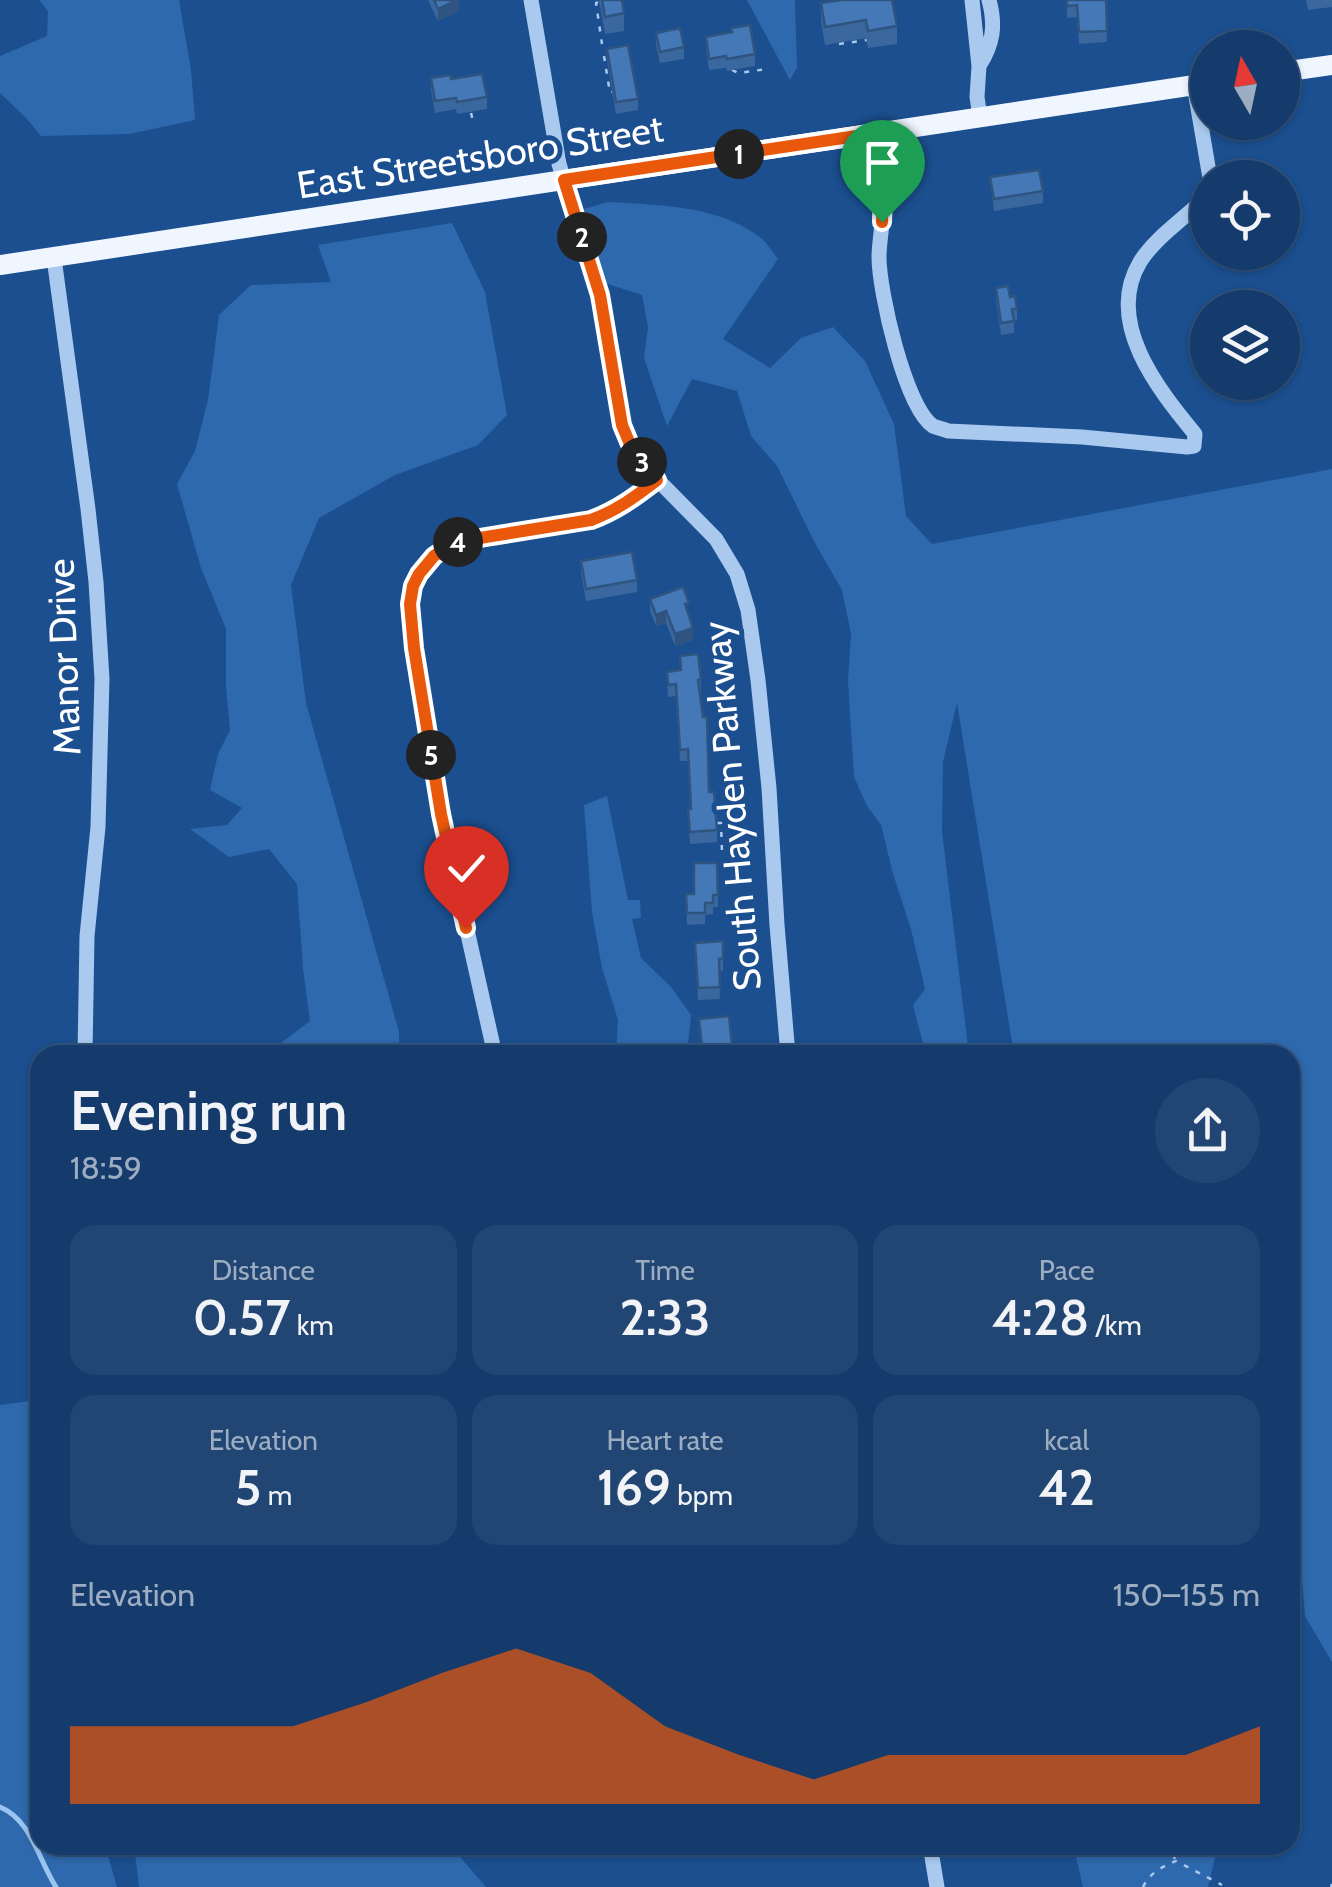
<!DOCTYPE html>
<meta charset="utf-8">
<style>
body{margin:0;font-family:Cabin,sans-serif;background:#214673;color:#f1f3f6;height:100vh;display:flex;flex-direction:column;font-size:38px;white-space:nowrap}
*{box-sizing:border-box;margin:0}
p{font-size:32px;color:#9dadc1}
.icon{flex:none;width:55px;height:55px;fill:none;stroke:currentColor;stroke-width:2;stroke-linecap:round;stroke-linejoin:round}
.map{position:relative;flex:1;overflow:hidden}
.panel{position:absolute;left:30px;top:1045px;width:1270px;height:810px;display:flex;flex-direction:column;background:#143b6b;border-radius:30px;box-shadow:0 2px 8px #0004,0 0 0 2px #33557e}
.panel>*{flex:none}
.needle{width:65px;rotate:351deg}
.tools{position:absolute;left:1190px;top:30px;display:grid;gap:20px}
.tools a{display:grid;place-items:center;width:110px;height:110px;border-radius:50%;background:#143b6b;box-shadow:0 2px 8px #0004,0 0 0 2px #33557e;font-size:50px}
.pin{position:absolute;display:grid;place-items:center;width:85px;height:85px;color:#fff;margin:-102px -42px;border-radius:50% 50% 50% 0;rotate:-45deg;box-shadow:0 0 10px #0007}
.pin .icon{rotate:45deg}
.km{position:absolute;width:50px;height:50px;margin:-25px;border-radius:50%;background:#222;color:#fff;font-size:28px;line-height:50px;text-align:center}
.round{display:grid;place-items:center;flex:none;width:105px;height:105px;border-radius:52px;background:#214673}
.head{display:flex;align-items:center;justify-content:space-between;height:170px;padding:0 40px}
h1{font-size:55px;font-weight:600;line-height:75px}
.figures{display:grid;grid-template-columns:repeat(3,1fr);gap:15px;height:170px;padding:10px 40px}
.figures div{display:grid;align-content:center;border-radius:25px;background:#214673;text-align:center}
.figures b{font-size:50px;font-weight:600}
.figures small{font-size:28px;font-weight:400}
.figures p{font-size:28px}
.chart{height:280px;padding:20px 40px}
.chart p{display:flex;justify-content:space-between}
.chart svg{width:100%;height:180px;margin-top:10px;fill:#ea580c;opacity:.7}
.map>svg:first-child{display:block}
.green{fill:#2e69ad}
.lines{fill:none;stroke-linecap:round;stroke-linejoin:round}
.stream{stroke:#9cc4f0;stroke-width:5}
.path{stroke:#a9c9ee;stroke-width:2.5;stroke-dasharray:5 8;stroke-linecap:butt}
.minor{stroke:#a9c9ee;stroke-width:15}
.major{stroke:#f0f6ff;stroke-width:20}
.wall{fill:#3a679d}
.shaded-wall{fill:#305480}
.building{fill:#4478b7;stroke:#305480;stroke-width:2.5}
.route-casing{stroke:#fff;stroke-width:20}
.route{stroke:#ea580c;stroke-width:12}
.labels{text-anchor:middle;stroke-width:10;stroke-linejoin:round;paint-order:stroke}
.street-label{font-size:38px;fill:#fff;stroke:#1b4f8f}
</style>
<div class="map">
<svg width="1332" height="1887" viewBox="0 0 1332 1887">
<rect width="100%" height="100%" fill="#1b4f8f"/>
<path class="green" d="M 39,0 L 179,0 L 191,70 L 195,120 L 129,134 L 41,136 L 27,119 L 0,93 L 0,56 L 47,36 L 48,11 Z
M 747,0 L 795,0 L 797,67 L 790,80 Z
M 608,202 C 657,205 715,205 757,235 C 765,240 772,251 778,259 L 723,339 L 770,368 L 801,338 L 833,327 L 865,361 L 894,424 L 906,516 L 932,544 L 1332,469 L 1332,1662 L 1305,1616 L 1301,1567 L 1290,1547 L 1290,1055 L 1014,1055 L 957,703 L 943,762 L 942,831 L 969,1055 L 926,1055 L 913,1005 L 925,989 L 911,929 L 893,874 L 881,825 L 867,806 L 854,777 L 848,681 L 851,634 L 842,590 L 816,545 L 777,466 L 751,436 L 737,391 L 692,379 L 667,426 L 644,358 L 648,327 L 642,295 L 605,283 L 584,209 Z
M 452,223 L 485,292 L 507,415 L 478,445 L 395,475 L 319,518 L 291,585 L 306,703 L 399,1032 L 399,1055 L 265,1055 L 310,1021 L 303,968 L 297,884 L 269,849 L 229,857 L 190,829 L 227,825 L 242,808 L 210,790 L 218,754 L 230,730 L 226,687 L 226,629 L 201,568 L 177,484 L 195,451 L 208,400 L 219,315 L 251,285 L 331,282 L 318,245 Z
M 607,796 L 628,900 L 640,900 L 641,918 L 632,919 L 641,958 L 671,987 L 691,1015 L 687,1055 L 616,1055 L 618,1020 L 602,968 L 592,912 L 584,805 Z
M 37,1400 L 40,1401 L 40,1845 L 105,1845 L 117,1887 L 0,1887 L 0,1405 Z
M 134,1845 L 465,1845 L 461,1858 L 486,1887 L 139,1887 Z
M 1063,1845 L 1218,1845 L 1208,1887 L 1083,1887 L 1075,1853 Z"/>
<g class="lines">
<path class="stream" d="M 0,1807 C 31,1819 39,1861 56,1887"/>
<path class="path" d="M 598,2 L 596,3 L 602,44
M 839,44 L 867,40
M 604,56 L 610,93 L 612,92
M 732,70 L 738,73 L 767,69
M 471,113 L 474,125
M 717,823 L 721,823 L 722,852
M 1168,1845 L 1175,1859
M 1143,1887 C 1150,1873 1161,1867 1176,1861 L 1222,1885
M 1331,1887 L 1332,1884"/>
<path class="minor" d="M 531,0 L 559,164 L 600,295 L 622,425 L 632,449 L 647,469 L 716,539 L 737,574 L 748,610 L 758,680 L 769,788 L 777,925 L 788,1055
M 972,0 L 979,66 L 977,97 L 980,117
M 979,66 C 993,44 996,26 989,0
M 1194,85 L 1210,178
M 883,132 C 884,161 884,189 882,218 C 882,231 879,244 879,257 C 879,291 905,407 933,426 C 935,427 946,430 948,431 L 1082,437 L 1187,447 L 1194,446 L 1195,434 C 1158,389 1104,322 1140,262 C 1154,239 1182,220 1201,202 L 1208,191
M 54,258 L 88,509 L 96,582 L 102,679 L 98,827 L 87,936 L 85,1055
M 495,1055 L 441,814 L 414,648 L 410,604 L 413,586 L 419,574 L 433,556 L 455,542 L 591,520 L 624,505 L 657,480
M 930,1845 L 937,1887"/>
<path class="major" d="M 1282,72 L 1332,65
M 0,265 L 1208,83"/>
</g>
<path class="wall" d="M 428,0 L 459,0 L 459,11 L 438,21 Z
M 599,0 L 622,0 L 624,13 L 624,31 L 605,34 Z
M 1067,0 L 1106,0 L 1107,42 L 1079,44 L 1077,17 L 1067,18 Z
M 1306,0 L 1332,0 L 1332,7 L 1308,10 Z
M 821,3 L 897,26 L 897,44 L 868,48 L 866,38 L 825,45 L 821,21 Z
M 656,33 L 684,47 L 684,59 L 660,63 L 656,45 Z
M 706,37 L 755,54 L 755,66 L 727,71 L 726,68 L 709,70 L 706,49 Z
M 607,49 L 638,99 L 638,110 L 616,114 L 607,60 Z
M 431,78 L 451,79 L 487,97 L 487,109 L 457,114 L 456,109 L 435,113 L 431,90 Z
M 990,177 L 1043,191 L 1043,203 L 994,211 Z
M 996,288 L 1010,297 L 1017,309 L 1017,320 L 1014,321 L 1014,333 L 1001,335 L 996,300 Z
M 581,561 L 637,580 L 637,592 L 586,601 L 581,573 Z
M 650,599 L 689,615 L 693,640 L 675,646 L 666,623 L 656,626 L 650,611 Z
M 680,656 L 701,679 L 701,691 L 699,691 L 709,792 L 717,830 L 717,842 L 690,844 L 688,809 L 691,809 L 688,761 L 680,761 L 676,696 L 668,697 L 667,683 L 667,672 L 680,670 Z
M 717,863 L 718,907 L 713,907 L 713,914 L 705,915 L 705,924 L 687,925 L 686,894 L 694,894 Z
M 723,941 L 723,971 L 719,971 L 720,999 L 698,1000 L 695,943 Z
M 699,1019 L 732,1046 L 732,1055 L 702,1055 Z"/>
<path class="shaded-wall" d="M 459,0 L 459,11 L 438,21 L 438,9 Z
M 666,611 L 666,623 L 656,626 L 656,615 Z
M 693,628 L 693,640 L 675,646 L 675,634 Z"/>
<path class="building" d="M 434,0 L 457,0 L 438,9 Z
M 602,0 L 622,0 L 624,13 L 605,17 Z
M 842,0 L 892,0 L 897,26 L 868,31 L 866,20 L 825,27 L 821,3 Z
M 1067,0 L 1106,0 L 1107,31 L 1079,32 L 1077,5 L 1067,6 Z
M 750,25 L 755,54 L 727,59 L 726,56 L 709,59 L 706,37 L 732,32 L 731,28 Z
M 680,28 L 684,47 L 660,52 L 656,33 Z
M 628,45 L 638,99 L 616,102 L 607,49 Z
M 482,74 L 487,97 L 457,102 L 456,98 L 435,101 L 431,78 L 451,75 L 451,79 Z
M 1039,170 L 1043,191 L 994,199 L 990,177 Z
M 1008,286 L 1010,297 L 1015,296 L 1017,309 L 1012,309 L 1014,321 L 1001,323 L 996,288 Z
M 632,552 L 637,580 L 586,589 L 581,561 Z
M 683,587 L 689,603 L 685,604 L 693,628 L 675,634 L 666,611 L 656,615 L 650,599 Z
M 698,654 L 701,679 L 698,680 L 703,717 L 707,717 L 709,792 L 714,792 L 717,830 L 690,832 L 688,809 L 691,809 L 688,749 L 680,750 L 676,684 L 668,685 L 667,672 L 681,670 L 680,656 Z
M 694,863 L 717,863 L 718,895 L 713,895 L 713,903 L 705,903 L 705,913 L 687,913 L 686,894 L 694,894 Z
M 723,941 L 723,959 L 719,959 L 720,987 L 698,988 L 695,943 Z
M 729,1016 L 732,1046 L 725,1046 L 726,1055 L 703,1055 L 699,1019 Z"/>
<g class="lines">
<defs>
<path id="route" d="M 466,928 L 441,814 L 414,648 L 410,604 L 413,586 L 419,574 L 434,556 L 455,542 L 591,520 C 616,511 635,497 657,480 L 632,449 L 622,425 L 600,295 L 564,180 L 883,132 L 884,163 L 882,222"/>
</defs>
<use href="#route" class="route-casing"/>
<use href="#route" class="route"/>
</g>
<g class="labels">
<g class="street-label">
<text transform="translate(480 157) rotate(-9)" y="13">East Streetsboro Street</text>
<text transform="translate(64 657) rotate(-92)" y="13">Manor Drive</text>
<text transform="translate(732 806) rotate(-95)" y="13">South Hayden Parkway</text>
</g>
</g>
</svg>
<div class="tools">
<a><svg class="needle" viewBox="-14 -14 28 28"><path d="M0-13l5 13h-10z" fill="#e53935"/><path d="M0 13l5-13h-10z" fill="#9dadc1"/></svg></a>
<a><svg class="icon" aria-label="locate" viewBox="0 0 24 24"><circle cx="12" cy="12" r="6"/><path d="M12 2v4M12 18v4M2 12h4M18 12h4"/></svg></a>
<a><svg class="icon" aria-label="layers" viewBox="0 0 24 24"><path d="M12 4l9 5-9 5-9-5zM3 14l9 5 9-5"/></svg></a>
</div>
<div class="pin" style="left:882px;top:222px;background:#1e9e55"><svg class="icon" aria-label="arrive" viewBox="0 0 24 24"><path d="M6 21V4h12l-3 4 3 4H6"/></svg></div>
<div class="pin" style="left:466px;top:928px;background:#d93025"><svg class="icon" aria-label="check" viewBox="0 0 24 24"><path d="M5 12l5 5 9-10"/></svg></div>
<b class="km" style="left:739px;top:154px">1</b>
<b class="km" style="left:582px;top:237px">2</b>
<b class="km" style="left:642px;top:462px">3</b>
<b class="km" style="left:458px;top:542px">4</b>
<b class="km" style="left:431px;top:755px">5</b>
<section class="panel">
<div class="head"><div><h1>Evening run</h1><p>18:59</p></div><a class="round"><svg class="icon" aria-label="share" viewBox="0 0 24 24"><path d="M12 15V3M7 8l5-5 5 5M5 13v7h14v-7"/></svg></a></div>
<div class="figures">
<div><p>Distance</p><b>0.57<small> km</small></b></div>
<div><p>Time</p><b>2:33</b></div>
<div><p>Pace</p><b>4:28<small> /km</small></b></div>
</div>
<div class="figures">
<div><p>Elevation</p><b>5<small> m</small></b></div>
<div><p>Heart rate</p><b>169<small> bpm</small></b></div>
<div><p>kcal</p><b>42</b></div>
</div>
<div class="chart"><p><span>Elevation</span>150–155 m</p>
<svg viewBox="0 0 160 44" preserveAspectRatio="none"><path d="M0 44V25L10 25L20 25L30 25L40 19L50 12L60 6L70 12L80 25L90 32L100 38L110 32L120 32L130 32L140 32L150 32L160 25V44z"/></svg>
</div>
</section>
</div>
